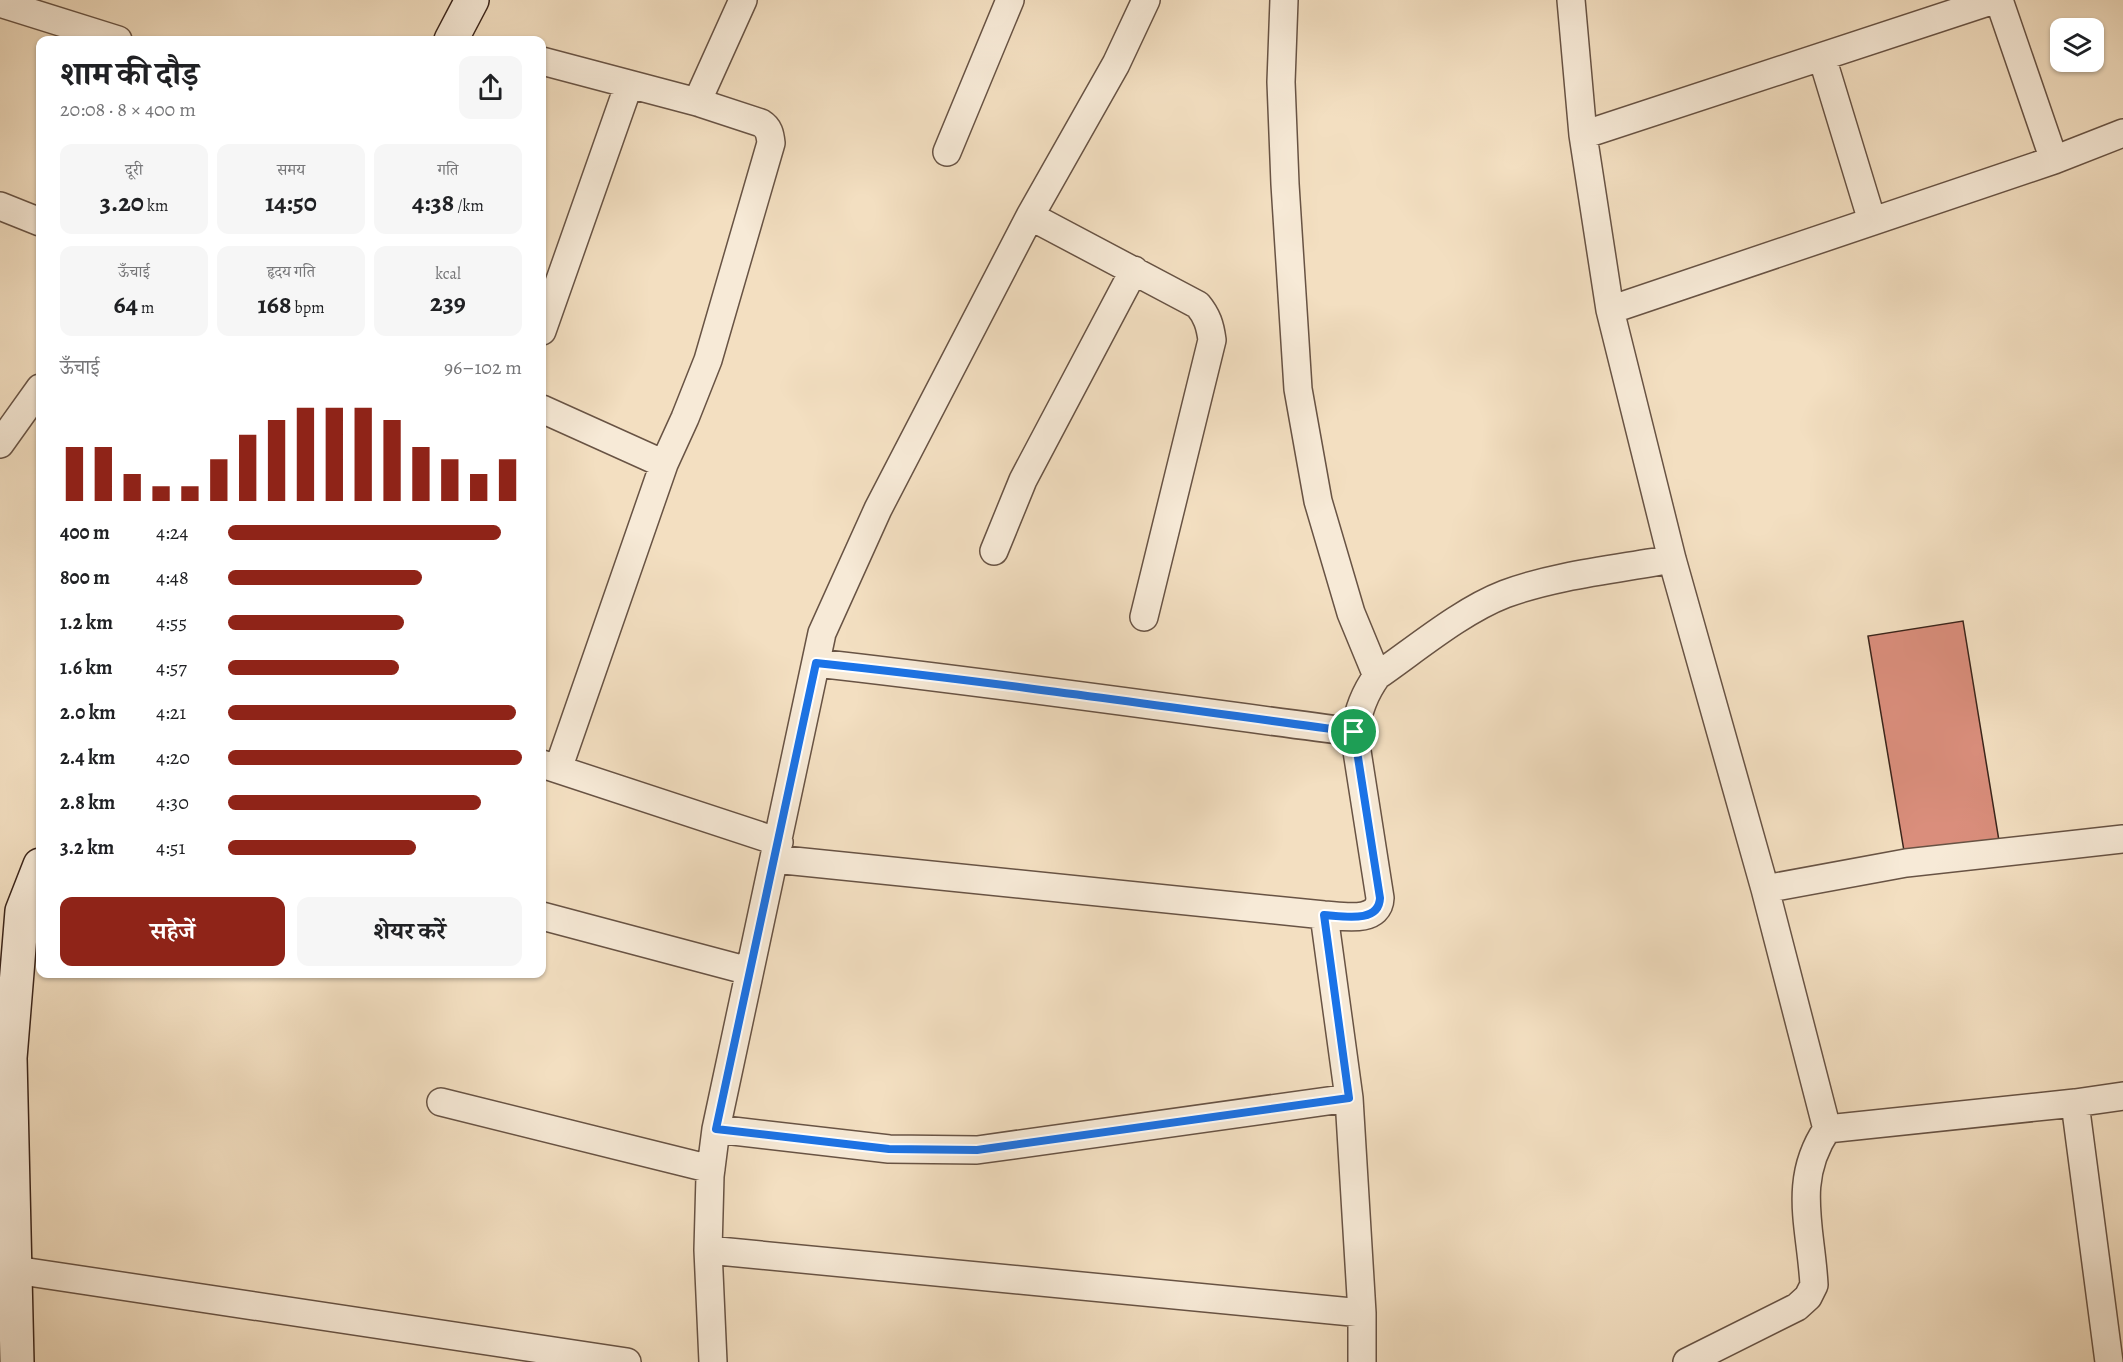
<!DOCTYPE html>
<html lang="hi">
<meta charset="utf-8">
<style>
body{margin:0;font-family:Alegreya,"Noto Serif Devanagari",serif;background:#f6f6f6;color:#202124;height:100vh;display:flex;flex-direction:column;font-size:22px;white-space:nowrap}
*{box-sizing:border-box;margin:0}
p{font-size:20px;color:#757577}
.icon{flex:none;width:33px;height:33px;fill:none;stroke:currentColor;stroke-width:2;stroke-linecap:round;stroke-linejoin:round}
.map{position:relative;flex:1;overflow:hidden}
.side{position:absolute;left:36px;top:36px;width:510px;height:942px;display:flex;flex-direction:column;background:#fff;border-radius:12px;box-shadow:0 2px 4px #0004}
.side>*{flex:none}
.tools{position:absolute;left:2050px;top:18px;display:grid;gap:12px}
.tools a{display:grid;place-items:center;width:54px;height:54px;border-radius:12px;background:#fff;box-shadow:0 2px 4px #0004;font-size:30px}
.pin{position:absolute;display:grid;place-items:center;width:51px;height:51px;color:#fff;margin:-26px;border:3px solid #fff;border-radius:50%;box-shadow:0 2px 6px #0007}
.round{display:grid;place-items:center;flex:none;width:63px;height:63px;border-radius:12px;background:#f6f6f6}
.head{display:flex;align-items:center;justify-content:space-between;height:102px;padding:0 24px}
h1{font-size:33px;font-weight:700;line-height:45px}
.figures{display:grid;grid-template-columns:repeat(3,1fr);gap:9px;height:102px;padding:6px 24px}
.figures div{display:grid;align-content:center;border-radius:12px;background:#f6f6f6;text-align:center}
.figures b{font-size:26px;font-weight:700}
.figures small{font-size:16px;font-weight:400}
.figures p{font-size:16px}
.chart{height:168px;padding:12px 24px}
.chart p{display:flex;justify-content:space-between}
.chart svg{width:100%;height:108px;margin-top:6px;stroke:#8f2418;stroke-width:6}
.button{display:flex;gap:12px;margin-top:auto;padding:12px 24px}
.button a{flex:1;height:69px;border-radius:12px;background:#8f2418;color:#fff;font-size:24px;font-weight:700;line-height:69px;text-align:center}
.button a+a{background:#f6f6f6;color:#202124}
ul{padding:0 24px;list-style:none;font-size:20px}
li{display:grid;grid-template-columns:96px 72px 1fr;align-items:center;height:45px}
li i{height:15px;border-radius:8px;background:#8f2418}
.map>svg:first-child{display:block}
.building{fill:#da8e7c;stroke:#3a241a;stroke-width:1.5}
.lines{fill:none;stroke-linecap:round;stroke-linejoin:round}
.minor-casing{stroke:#685344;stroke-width:30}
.secondary-casing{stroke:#3a241a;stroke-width:36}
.minor{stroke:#f7ead7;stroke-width:27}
.secondary{stroke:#f7ead7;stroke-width:33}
.route-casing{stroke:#fff;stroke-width:12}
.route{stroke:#1a73e8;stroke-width:8}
</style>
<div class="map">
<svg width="2123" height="1362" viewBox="0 0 2123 1362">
<rect width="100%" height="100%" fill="#f3dfc1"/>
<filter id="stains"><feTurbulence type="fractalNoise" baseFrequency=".00333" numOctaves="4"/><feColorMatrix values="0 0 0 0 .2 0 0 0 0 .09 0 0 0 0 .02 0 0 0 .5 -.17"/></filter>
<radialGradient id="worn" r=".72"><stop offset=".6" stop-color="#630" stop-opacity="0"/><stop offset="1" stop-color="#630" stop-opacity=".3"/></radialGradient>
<path class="building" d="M 1963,621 L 2000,847 L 1906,863 L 1868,636 Z"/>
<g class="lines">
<defs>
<path id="minor" d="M 1284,0 L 1281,82 L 1285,184 L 1298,389 L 1318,501 L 1351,613 L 1377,676 C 1416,649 1461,611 1505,594 C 1556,575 1618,569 1672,559
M 1571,0 L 1583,135 L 1610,310 L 1672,559 L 1765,889 L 1827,1129 C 1792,1181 1811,1227 1814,1285 L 1808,1297 L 1797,1307 L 1687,1362
M 1999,0 L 2054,160
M 0,3 L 118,40
M 1822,57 L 1872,221
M 542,61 L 697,102 L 761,123 C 769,128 770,134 771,143 L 708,360 L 685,418 L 664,464 L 558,769
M 697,102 L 743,0
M 1583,135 L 1994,0
M 947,152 L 1010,0
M 0,206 L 40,222
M 1030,216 L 1198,305 C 1207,316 1210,325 1212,340 L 1144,617
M 1610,310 L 2054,160 L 2123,133
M 542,331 L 629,84
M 542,409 L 664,464
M 0,444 L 40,388
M 994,551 L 1023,480 L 1134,270
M 816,663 C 996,683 1175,709 1354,732
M 542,764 L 779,842
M 774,859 L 1324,915 C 1342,916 1379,924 1380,898 L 1354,732 C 1359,710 1364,694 1377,676
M 1765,889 L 1906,863 L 2123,839
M 1324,915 L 1349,1098 L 1362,1313 L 1362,1362
M 542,916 L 749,971
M 441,1102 L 711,1169
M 2075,1103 L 2109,1362
M 716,1129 L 889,1149 L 977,1150 L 1349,1098
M 1827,1129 L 2075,1103 L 2123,1096
M 708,1250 L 1362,1313
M 15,1270 L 627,1362
M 713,1362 L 708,1250 L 710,1176 L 716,1129 L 822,633 L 878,509 L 1030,216 L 1116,64 L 1146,0"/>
<path id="secondary" d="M 451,40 L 472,0
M 17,1362 L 10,1058 L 22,911 L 40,865"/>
</defs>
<use href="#minor" class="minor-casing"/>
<use href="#secondary" class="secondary-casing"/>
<use href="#minor" class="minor"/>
<use href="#secondary" class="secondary"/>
</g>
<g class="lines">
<defs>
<path id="route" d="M 816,663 C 996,682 1175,708 1354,732 L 1380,898 C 1379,924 1342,916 1324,915 L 1349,1098 L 977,1150 L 889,1149 L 716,1129 Z"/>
</defs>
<use href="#route" class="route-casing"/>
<use href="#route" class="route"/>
</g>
<rect width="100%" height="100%" filter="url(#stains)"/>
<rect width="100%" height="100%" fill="url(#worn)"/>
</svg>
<div class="tools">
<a><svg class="icon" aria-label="layers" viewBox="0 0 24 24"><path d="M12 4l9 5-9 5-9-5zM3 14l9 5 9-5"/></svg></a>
</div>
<div class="pin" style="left:1354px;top:732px;background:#1e9e55"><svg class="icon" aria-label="arrive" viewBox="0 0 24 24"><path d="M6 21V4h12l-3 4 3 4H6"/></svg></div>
<section class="side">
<div class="head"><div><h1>शाम की दौड़</h1><p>20:08 · 8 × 400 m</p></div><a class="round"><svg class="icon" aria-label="share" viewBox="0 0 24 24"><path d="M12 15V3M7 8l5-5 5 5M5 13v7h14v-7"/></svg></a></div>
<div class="figures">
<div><p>दूरी</p><b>3.20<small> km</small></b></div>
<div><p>समय</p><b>14:50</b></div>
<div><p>गति</p><b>4:38<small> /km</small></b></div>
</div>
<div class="figures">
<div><p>ऊँचाई</p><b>64<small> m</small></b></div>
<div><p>हृदय गति</p><b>168<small> bpm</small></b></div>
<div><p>kcal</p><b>239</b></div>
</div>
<div class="chart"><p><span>ऊँचाई</span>96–102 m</p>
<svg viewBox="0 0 160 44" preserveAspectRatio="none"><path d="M5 44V22M15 44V22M25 44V33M35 44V38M45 44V38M55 44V27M65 44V17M75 44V11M85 44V6M95 44V6M105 44V6M115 44V11M125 44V22M135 44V27M145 44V33M155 44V27"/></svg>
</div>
<ul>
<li><b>400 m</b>4:24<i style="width:93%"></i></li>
<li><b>800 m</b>4:48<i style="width:66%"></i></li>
<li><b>1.2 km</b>4:55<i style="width:60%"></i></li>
<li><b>1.6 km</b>4:57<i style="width:58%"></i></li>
<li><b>2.0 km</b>4:21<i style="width:98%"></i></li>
<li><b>2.4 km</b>4:20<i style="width:100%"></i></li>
<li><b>2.8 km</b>4:30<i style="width:86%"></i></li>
<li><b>3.2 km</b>4:51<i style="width:64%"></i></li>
</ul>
<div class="button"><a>सहेजें</a><a>शेयर करें</a></div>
</section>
</div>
